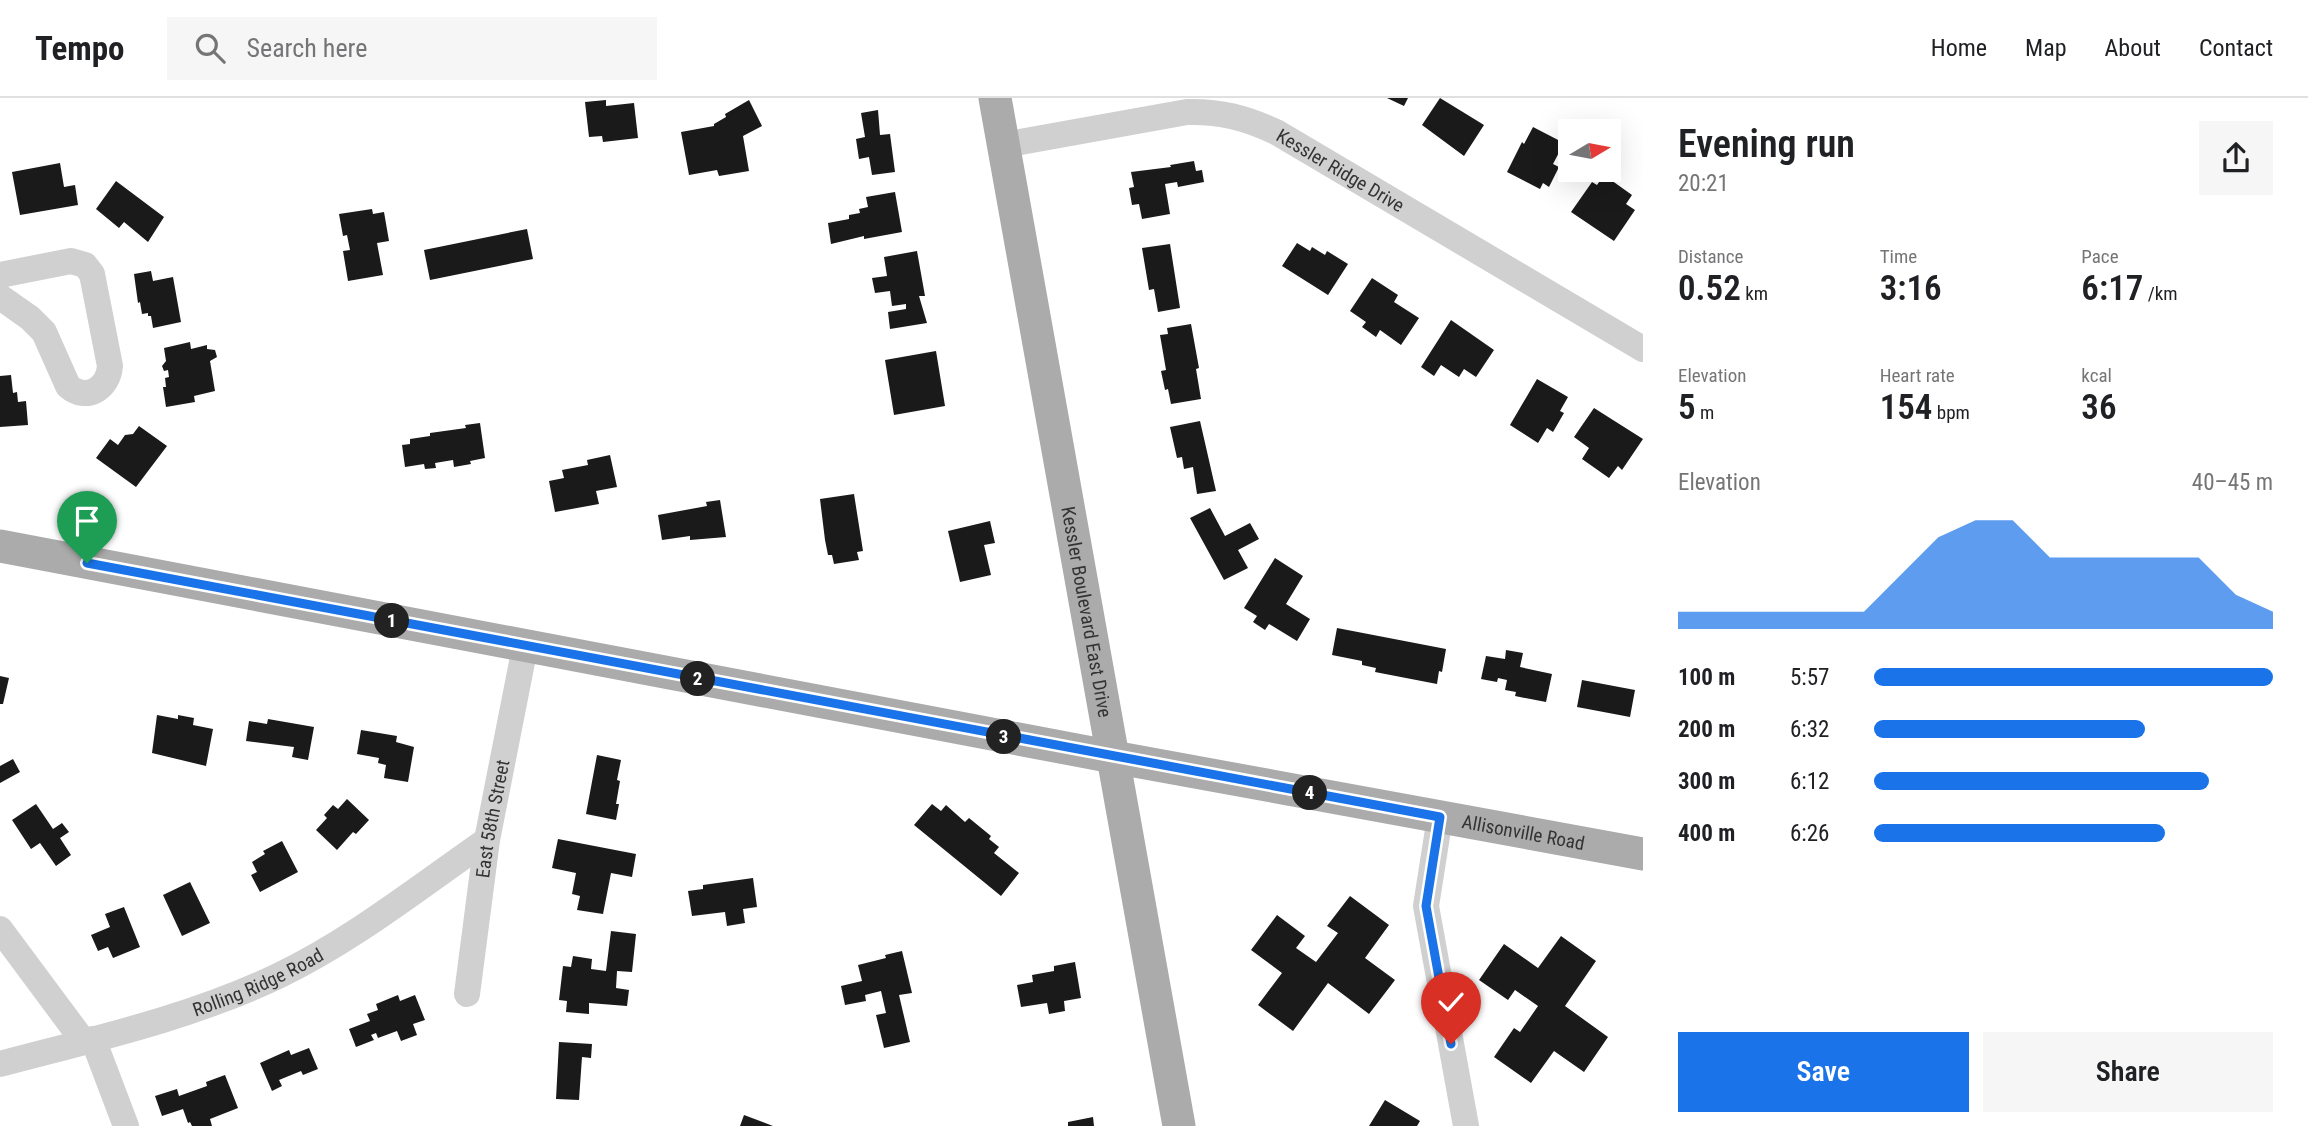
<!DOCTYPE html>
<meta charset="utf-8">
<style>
body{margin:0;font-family:"Roboto Condensed",sans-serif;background:#f6f6f6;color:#202124;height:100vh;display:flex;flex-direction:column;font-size:26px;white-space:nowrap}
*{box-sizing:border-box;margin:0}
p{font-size:23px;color:#757577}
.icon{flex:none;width:38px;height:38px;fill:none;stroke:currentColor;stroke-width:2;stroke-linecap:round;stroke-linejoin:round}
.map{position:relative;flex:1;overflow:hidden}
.side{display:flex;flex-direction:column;background:#fff;width:665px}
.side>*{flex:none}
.needle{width:46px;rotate:80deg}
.fabs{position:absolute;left:1558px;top:21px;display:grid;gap:14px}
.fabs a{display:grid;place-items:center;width:63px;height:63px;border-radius:0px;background:#fff;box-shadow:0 7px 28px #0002;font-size:35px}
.pin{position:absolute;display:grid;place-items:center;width:60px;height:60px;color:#fff;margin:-72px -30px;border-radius:50% 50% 50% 0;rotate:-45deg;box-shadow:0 0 7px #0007}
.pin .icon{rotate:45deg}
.km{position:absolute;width:35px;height:35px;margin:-18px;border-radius:50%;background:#222;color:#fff;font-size:19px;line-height:35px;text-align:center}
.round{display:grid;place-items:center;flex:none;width:74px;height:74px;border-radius:0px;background:#f6f6f6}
.head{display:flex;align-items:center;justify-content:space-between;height:119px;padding:0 35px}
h1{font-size:38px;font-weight:600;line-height:52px}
.stats{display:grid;grid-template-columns:repeat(3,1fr);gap:10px;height:119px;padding:7px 35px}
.stats div{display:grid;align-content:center}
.stats b{font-size:35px;font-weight:600}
.stats small{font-size:19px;font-weight:400}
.stats p{font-size:19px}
.chart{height:196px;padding:14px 35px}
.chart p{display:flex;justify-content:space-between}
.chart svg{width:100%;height:126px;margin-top:7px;fill:#1a73e8;opacity:.7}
.primary-button{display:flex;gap:14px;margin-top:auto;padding:14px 35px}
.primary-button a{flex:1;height:80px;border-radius:0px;background:#1a73e8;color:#fff;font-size:28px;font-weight:600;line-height:80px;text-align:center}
.primary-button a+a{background:#f6f6f6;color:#202124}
ul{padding:0 35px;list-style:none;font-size:23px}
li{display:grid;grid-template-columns:112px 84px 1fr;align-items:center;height:52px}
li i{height:18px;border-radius:9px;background:#1a73e8}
header{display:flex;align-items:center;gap:42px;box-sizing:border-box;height:98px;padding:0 35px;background:#fff;border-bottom:2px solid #e0e0e0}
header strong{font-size:33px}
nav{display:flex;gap:38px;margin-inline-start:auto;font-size:24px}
.search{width:490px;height:63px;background:#f6f6f6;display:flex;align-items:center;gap:18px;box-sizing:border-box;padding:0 24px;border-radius:0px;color:#757577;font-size:26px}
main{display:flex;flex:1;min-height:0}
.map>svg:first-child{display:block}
.building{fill:#1a1a1a}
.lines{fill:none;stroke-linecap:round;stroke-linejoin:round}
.minor{stroke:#d0d0d0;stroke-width:26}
.major{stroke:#ababab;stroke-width:33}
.route-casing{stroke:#fff;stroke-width:14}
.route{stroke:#1a73e8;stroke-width:9}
.labels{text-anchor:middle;stroke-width:7;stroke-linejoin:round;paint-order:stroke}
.street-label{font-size:19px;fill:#333;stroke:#fff}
</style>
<header>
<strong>Tempo</strong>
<div class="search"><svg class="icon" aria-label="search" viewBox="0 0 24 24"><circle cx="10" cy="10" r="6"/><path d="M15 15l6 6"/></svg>Search here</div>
<nav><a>Home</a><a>Map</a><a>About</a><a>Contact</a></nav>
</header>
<main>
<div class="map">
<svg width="1643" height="1028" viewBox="0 0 1643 1028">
<rect width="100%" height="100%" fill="#fff"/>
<path class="building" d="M 1387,0 L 1408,0 L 1404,8 Z
M 1440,0 L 1484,27 L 1464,58 L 1422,27 Z
M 606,2 L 606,8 L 634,5 L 638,40 L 603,44 L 602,38 L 589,39 L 585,4 Z
M 749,2 L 762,28 L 743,38 L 749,73 L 719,78 L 717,72 L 689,77 L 681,34 L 714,28 L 714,26 L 726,19 L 725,16 Z
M 878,12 L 880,37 L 890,36 L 895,74 L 872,77 L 869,59 L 859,61 L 856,41 L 865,39 L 861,15 Z
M 1533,29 L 1564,45 L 1553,66 L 1559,69 L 1549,89 L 1543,85 L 1540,91 L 1507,74 L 1522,44 L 1524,46 Z
M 1194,63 L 1196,73 L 1202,72 L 1204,84 L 1178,89 L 1177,84 L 1165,86 L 1170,116 L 1142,121 L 1139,106 L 1132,107 L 1129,90 L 1134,89 L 1131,74 L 1171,69 L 1170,67 Z
M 60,65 L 64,89 L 75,87 L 78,107 L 20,117 L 12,74 Z
M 1604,77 L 1632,97 L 1626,106 L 1635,112 L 1614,143 L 1571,114 L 1592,84 L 1597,87 Z
M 116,83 L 164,119 L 148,144 L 124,124 L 119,130 L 96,111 Z
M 895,94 L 902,134 L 864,141 L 864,138 L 831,146 L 828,125 L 849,121 L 849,117 L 860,115 L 859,111 L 868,109 L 866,99 Z
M 372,111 L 373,116 L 384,114 L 389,143 L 377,145 L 383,177 L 348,183 L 343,153 L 350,152 L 347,137 L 343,138 L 339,116 Z
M 527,131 L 533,161 L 430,182 L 424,152 Z
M 1297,145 L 1310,153 L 1312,149 L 1325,157 L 1327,153 L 1348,166 L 1328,197 L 1282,168 Z
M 1170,146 L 1180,210 L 1158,214 L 1154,191 L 1149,192 L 1142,150 Z
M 917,153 L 925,198 L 919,198 L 927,225 L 890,231 L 888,214 L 906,211 L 906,206 L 892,208 L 890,193 L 875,195 L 872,180 L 887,178 L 884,159 Z
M 151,173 L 153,183 L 173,179 L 181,224 L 153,230 L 151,218 L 148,218 L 148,215 L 142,216 L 140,204 L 138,205 L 134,176 Z
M 1372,180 L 1398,197 L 1394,204 L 1419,220 L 1401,247 L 1380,232 L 1376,239 L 1362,229 L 1366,224 L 1350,213 Z
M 1451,222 L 1494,252 L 1476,279 L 1464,271 L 1459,279 L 1441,267 L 1434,278 L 1421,269 Z
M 1191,226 L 1199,270 L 1196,271 L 1201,301 L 1171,306 L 1168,291 L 1165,292 L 1161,273 L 1166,272 L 1160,237 L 1168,236 L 1167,230 Z
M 190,244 L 191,251 L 207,247 L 207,251 L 215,252 L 217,259 L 210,263 L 215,293 L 194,298 L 195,304 L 166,309 L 163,289 L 166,289 L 165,280 L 169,279 L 168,272 L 164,273 L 162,268 L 166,263 L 164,250 Z
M 936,253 L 945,308 L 894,317 L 885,262 Z
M 11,277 L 13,295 L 17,294 L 18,304 L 26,303 L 28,327 L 0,329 L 0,278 Z
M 1537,281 L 1568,299 L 1560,313 L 1564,315 L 1553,334 L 1547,330 L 1538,345 L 1510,327 Z
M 1594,310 L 1643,341 L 1622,372 L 1618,368 L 1609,380 L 1582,361 L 1589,350 L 1574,339 Z
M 1200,323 L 1216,393 L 1197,396 L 1193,369 L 1184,371 L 1182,359 L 1177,360 L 1170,329 Z
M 480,325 L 485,360 L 470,363 L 471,366 L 454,369 L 453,362 L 435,365 L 436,370 L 425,371 L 424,366 L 405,369 L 402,347 L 410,346 L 410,341 L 430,338 L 430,335 L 466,330 L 465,327 Z
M 139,328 L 167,348 L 136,389 L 96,360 L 110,341 L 118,347 L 125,337 L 133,336 Z
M 610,357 L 617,389 L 596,393 L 599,406 L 555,414 L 549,383 L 564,380 L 562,372 L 588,367 L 587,362 Z
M 854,396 L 863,453 L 857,454 L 859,462 L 834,466 L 832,457 L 828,457 L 825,442 L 820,401 Z
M 720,402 L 726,439 L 690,442 L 690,438 L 662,442 L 658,417 L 707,408 L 706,404 Z
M 1210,410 L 1225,438 L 1250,425 L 1259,441 L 1238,452 L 1248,470 L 1224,482 L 1190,420 Z
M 990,423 L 995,445 L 984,447 L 991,477 L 960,484 L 948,433 Z
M 1275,460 L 1303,478 L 1286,506 L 1310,521 L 1297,543 L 1269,526 L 1265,532 L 1253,524 L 1257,518 L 1244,510 Z
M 1337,530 L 1446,551 L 1442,574 L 1439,573 L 1437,586 L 1375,574 L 1376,570 L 1362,567 L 1362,563 L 1332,557 Z
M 1506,552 L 1523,555 L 1520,569 L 1552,576 L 1546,604 L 1515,598 L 1516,594 L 1505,592 L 1507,582 L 1498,580 L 1497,584 L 1481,581 L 1486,558 L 1505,561 Z
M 0,578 L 9,580 L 3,606 L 0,606 Z
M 1582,582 L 1635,592 L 1630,619 L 1577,609 Z
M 157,617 L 178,621 L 178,617 L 194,620 L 193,627 L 213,631 L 206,668 L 152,655 Z
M 268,621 L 314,629 L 308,662 L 292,659 L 294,649 L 246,643 L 249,623 L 267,626 Z
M 361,632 L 397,638 L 396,644 L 414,649 L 408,684 L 384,680 L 386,667 L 378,665 L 379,660 L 357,656 Z
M 597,657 L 621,662 L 617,682 L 620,683 L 616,706 L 619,706 L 616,722 L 586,716 Z
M 13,661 L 20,674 L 0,685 L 0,668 Z
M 347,701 L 369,722 L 356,736 L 353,734 L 337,752 L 316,732 L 327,720 L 324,717 L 333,707 L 338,711 Z
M 36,706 L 53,731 L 62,725 L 69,734 L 60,740 L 71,757 L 56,768 L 40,745 L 31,751 L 12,722 Z
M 932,706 L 941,713 L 946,707 L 965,724 L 969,720 L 991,738 L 989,741 L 999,749 L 994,755 L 1019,775 L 1001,798 L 914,727 Z
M 558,741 L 636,756 L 632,779 L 611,775 L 603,816 L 577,812 L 580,798 L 572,796 L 576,775 L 552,770 Z
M 282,743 L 298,774 L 260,794 L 251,777 L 257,774 L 252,764 L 265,756 L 263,753 Z
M 753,780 L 757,809 L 743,811 L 745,825 L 727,828 L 725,814 L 692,818 L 688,793 L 703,791 L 703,787 Z
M 190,784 L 210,825 L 182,838 L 163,797 Z
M 1350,798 L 1389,827 L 1365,860 L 1395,882 L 1369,916 L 1328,885 L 1293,933 L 1258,907 L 1282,875 L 1251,852 L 1277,817 L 1305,838 L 1296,850 L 1316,864 L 1338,835 L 1327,828 Z
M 124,809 L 140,849 L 113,860 L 108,849 L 98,853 L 91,837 L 110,829 L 105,816 Z
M 611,833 L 636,836 L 632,874 L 617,873 L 616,890 L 629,892 L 627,908 L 589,905 L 589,916 L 566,914 L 567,903 L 559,902 L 563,868 L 571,869 L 573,858 L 592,861 L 591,871 L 606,873 Z
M 1561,838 L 1596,863 L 1565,908 L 1608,939 L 1584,974 L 1554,953 L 1531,985 L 1494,959 L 1514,930 L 1520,934 L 1538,908 L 1515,892 L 1508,902 L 1479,882 L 1504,846 L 1538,870 Z
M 902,853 L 912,895 L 899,897 L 910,944 L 884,950 L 876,917 L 886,915 L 881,893 L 865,897 L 866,903 L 845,907 L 841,888 L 862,883 L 858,867 L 886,860 L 885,857 Z
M 1075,864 L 1081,900 L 1064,903 L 1065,913 L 1049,916 L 1047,905 L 1021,909 L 1017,887 L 1033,884 L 1032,877 L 1054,873 L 1054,868 Z
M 398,897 L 400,903 L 415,897 L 425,922 L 413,926 L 417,937 L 401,943 L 397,933 L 378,940 L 376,935 L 371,937 L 374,942 L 356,949 L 349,931 L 370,923 L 367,916 L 378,912 L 376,906 Z
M 559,944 L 592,946 L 591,960 L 582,959 L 579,1002 L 556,1001 Z
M 309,950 L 318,971 L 303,977 L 301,973 L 279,982 L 282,988 L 272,993 L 260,965 L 289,952 L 291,957 Z
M 225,977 L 238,1010 L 210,1021 L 212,1028 L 192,1028 L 190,1024 L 188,1025 L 183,1011 L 162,1018 L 155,998 L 177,991 L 179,998 L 207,988 L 206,984 Z
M 1385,1002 L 1420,1023 L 1417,1028 L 1369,1028 Z
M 744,1017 L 773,1028 L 740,1028 Z
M 1093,1019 L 1094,1028 L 1068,1028 L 1068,1024 Z"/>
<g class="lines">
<g class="minor">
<path id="s1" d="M 1003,47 L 1187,14 C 1220,13 1246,20 1276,34 L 1643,251"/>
<path d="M 0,177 L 71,163 L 85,167 L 92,176 L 110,268 C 108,291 86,304 68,288 L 44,234 L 30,220 L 0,199"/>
<path d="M 1440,719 L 1426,808 L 1466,1028"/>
<path d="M 0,831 L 84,944"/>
<path id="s2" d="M 467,896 L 487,742 L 525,549"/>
<path d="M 93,941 L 126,1028"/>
<path id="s3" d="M 0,966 C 94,941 190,920 278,878 C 353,842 419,789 487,742"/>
</g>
<g class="major">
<path id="s4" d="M 995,0 L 1179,1028"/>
<path id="s5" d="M 0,448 L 1113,659 L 1643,756"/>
</g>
</g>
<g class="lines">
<defs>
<path id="route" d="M 87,465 L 1440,719 L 1426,808 L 1451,946"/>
</defs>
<use href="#route" class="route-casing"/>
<use href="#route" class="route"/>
</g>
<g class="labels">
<g class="street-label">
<text dy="7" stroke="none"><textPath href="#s1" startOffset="354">Kessler Ridge Drive</textPath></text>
<text dy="7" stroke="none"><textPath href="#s4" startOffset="522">Kessler Boulevard East Drive</textPath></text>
<text dy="7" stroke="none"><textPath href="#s2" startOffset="177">East 58th Street</textPath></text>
<text dy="7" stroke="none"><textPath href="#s5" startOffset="1550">Allisonville Road</textPath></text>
<text dy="7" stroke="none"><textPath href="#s3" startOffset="271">Rolling Ridge Road</textPath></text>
</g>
</g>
</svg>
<div class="fabs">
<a><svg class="needle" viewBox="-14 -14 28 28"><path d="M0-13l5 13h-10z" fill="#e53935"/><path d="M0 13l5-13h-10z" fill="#757577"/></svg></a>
</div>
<div class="pin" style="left:87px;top:465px;background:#1e9e55"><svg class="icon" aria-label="arrive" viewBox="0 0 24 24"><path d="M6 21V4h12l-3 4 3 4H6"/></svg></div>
<div class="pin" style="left:1451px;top:946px;background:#d93025"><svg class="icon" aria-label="check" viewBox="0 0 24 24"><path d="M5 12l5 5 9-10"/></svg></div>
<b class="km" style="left:392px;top:523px">1</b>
<b class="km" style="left:698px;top:581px">2</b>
<b class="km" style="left:1004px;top:639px">3</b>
<b class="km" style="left:1310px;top:695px">4</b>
</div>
<section class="side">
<div class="head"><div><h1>Evening run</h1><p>20:21</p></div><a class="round"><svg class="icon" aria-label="share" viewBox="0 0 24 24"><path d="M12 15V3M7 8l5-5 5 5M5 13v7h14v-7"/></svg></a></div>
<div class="stats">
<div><p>Distance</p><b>0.52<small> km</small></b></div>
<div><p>Time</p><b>3:16</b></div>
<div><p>Pace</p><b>6:17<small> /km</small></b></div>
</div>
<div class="stats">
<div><p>Elevation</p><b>5<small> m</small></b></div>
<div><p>Heart rate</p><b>154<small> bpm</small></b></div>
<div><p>kcal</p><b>36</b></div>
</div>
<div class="chart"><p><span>Elevation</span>40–45 m</p>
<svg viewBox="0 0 160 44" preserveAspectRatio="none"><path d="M0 44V38L10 38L20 38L30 38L40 38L50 38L60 25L70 12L80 6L90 6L100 19L110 19L120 19L130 19L140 19L150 32L160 38V44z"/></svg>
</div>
<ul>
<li><b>100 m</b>5:57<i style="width:100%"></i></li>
<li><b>200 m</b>6:32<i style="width:68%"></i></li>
<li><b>300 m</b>6:12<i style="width:84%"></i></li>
<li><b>400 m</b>6:26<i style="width:73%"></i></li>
</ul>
<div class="primary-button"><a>Save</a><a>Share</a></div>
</section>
</main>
